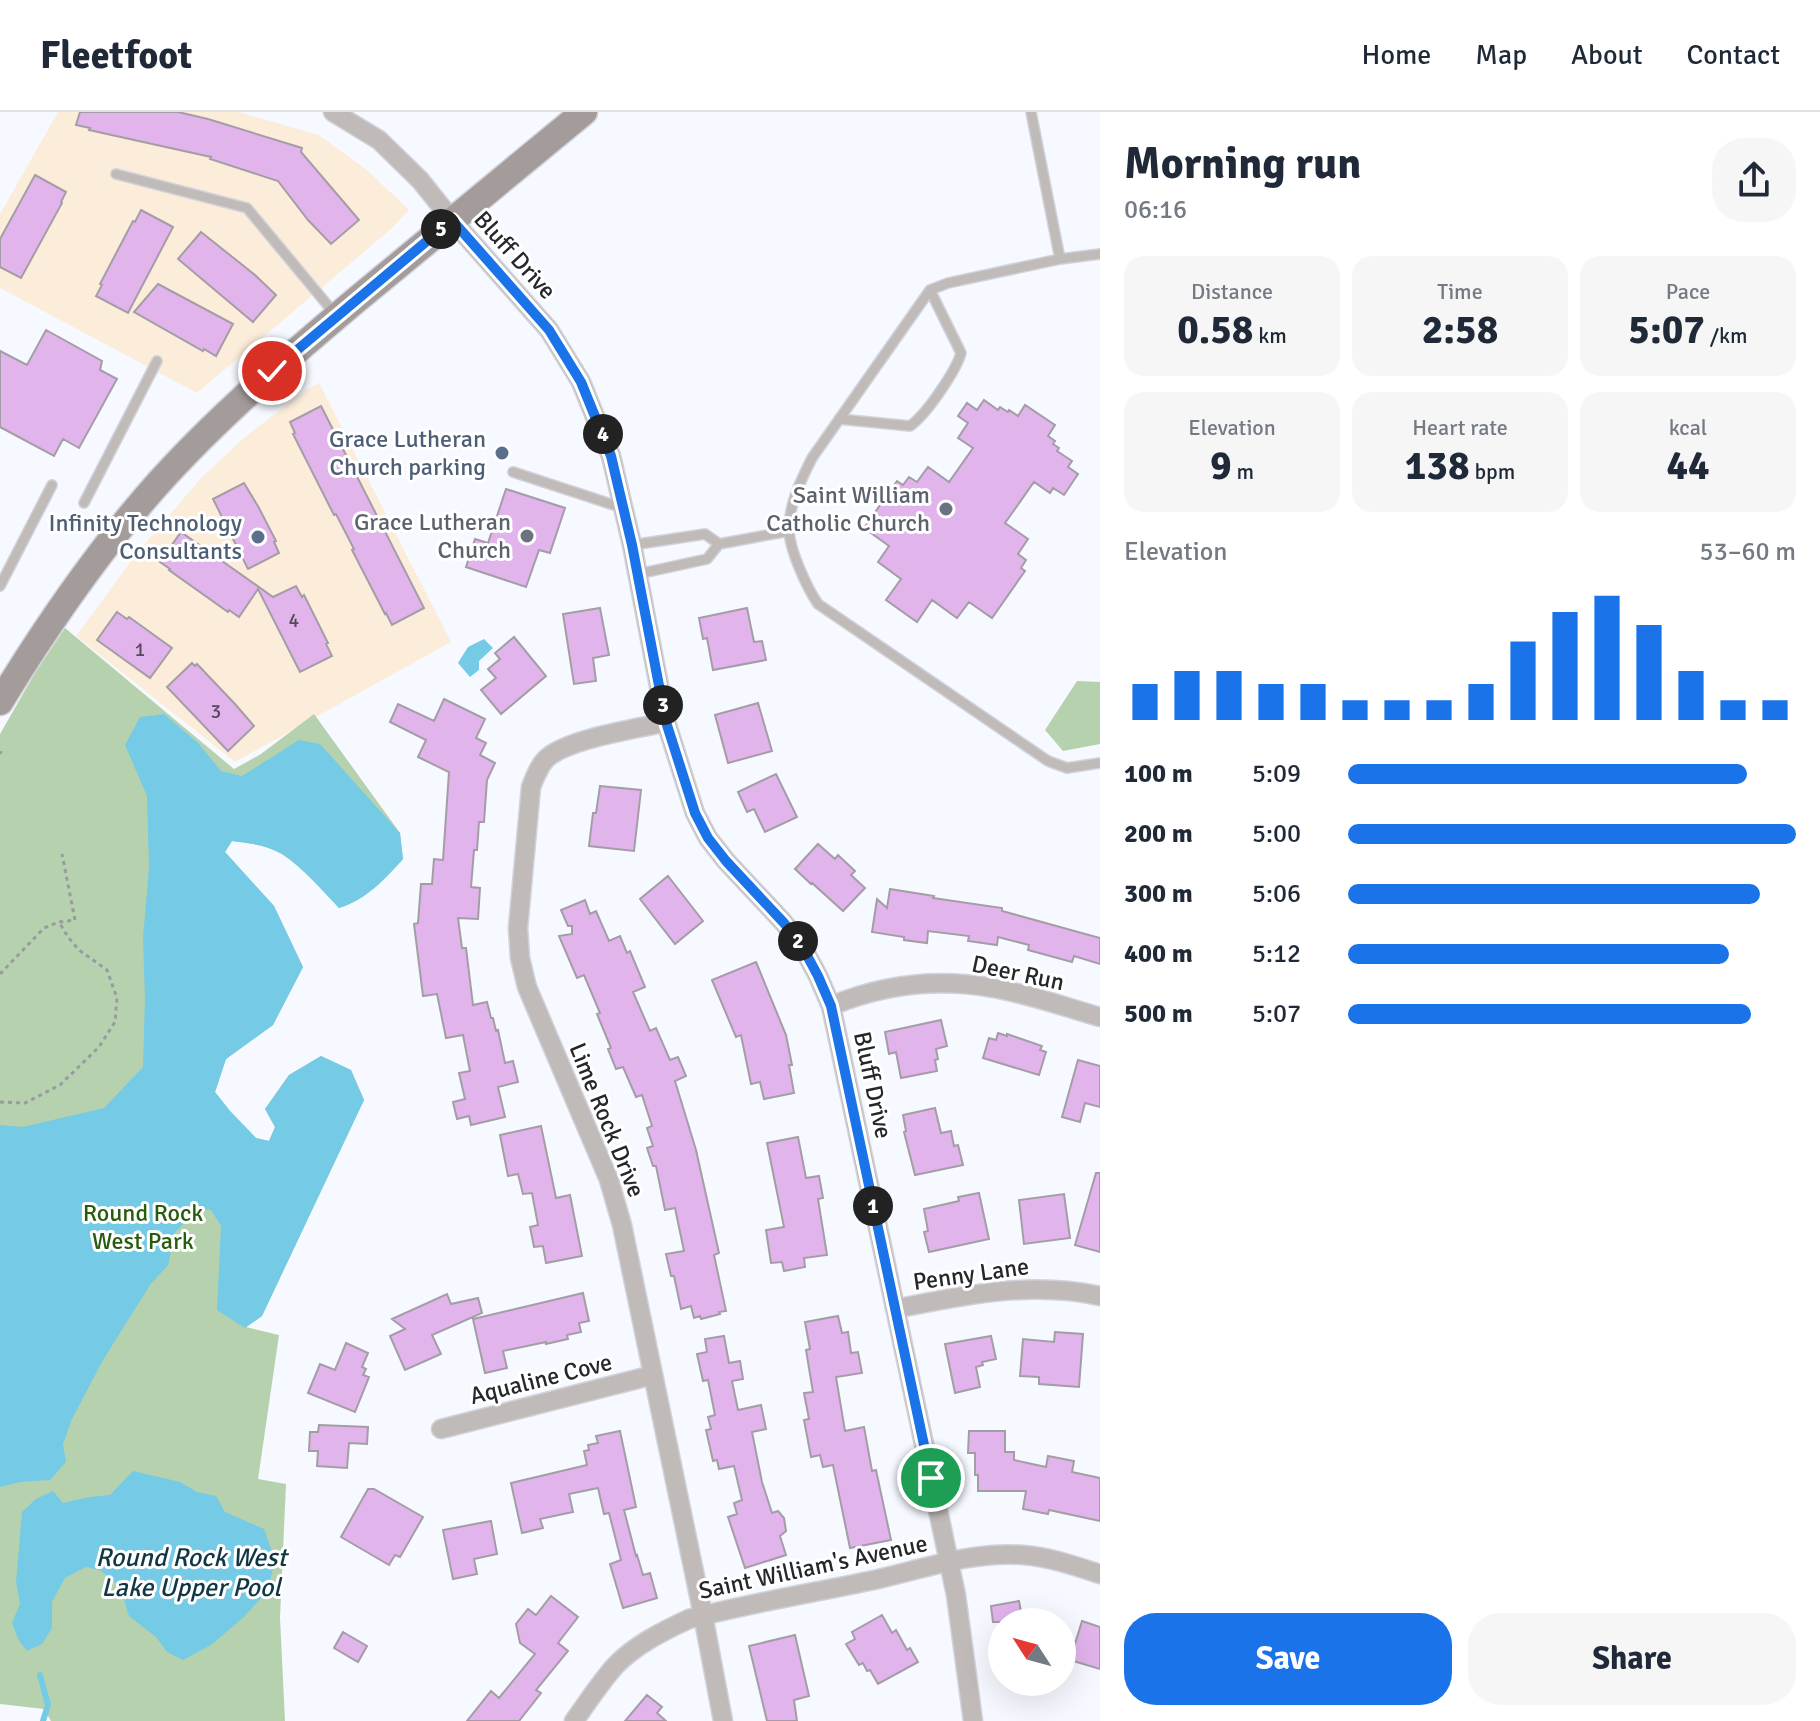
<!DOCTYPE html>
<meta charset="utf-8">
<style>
body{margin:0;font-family:Signika,sans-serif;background:#f6f6f7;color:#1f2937;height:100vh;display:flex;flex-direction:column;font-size:30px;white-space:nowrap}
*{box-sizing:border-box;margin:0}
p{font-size:26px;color:#747a83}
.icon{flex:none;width:44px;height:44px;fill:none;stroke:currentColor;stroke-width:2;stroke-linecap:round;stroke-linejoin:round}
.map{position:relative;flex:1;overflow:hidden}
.details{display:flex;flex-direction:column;background:#fff;width:720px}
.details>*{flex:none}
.needle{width:52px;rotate:306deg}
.tools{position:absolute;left:988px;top:1496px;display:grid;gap:16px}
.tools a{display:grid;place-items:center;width:88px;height:88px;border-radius:50%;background:#fff;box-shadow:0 8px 32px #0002;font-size:40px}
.pin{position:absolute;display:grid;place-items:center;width:68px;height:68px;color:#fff;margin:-34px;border:4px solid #fff;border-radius:50%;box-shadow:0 2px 8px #0007}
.km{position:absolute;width:40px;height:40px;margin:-20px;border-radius:50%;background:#222;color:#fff;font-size:22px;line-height:40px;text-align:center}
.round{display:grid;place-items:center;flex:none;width:84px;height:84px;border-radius:32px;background:#f6f6f7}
.head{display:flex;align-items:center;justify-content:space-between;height:136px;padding:0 24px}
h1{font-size:44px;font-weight:800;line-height:60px}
.metrics{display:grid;grid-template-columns:repeat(3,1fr);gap:12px;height:136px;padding:8px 24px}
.metrics div{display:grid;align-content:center;border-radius:20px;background:#f6f6f7;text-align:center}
.metrics b{font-size:40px;font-weight:800}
.metrics small{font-size:22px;font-weight:400}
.metrics p{font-size:22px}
.chart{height:224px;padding:16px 24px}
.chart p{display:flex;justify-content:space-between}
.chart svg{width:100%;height:144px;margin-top:8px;stroke:#1a73e8;stroke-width:6}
.button{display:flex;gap:16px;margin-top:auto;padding:16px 24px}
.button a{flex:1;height:92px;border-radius:32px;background:#1a73e8;color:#fff;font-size:32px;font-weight:800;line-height:92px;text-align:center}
.button a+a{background:#f6f6f7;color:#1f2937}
ul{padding:0 24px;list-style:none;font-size:26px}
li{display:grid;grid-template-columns:128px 96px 1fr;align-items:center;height:60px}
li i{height:20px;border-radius:10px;background:#1a73e8}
header{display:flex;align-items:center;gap:48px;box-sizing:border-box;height:112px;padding:0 40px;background:#fff;border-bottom:2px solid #e0e1e3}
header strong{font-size:38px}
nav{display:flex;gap:44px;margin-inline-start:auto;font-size:28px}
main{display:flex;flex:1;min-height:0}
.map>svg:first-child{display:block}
.commercial{fill:#fcedda}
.green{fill:#b6d1ad}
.water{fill:#75cae5}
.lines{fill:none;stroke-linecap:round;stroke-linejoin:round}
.stream{stroke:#75cae5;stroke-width:6}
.building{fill:#e1b4ec;stroke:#a49da6;stroke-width:2}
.lane-casing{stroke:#d0d3d9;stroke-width:12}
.street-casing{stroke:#d0d3d9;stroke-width:21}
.secondary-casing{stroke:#d0d3d9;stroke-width:29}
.path{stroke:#989ba0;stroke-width:3;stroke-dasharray:4 4;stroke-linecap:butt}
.lane{stroke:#c0bbb9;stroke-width:9}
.street{stroke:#c0bbb9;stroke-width:18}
.secondary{stroke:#a49c9a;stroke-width:26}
.route-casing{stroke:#fff;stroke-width:16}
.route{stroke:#1a73e8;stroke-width:10}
.service-dot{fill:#5c6f8a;stroke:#fff;stroke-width:3}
.worship-dot{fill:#6b7280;stroke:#fff;stroke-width:3}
.labels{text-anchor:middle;stroke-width:6;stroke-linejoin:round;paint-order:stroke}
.number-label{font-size:20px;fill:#544a5b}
.street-label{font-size:24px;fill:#25272b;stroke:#fff}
.service-label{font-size:24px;fill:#4e5e75;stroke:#fff;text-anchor:end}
.worship-label{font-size:24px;fill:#5b616d;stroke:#fff;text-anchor:end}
.park-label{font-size:24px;fill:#275c0d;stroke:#fff}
.water-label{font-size:26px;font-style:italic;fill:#103844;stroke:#fff}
</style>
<header>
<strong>Fleetfoot</strong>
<nav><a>Home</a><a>Map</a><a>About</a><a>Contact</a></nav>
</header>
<main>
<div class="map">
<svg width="1100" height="1609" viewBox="0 0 1100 1609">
<rect width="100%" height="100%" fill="#f6f9ff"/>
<path class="commercial" d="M 58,0 L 239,0 L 319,23 L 368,59 L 409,98 L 391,117 L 197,281 L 0,176 L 0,102 Z
M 319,271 L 451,530 L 235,650 L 76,524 L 137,441 L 202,365 L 245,325 L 307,277 Z"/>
<path class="green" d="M 65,516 L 234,657 L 261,642 L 314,602 L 400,721 L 403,747 C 384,768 367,787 339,796 C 322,778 303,756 282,742 C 267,733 248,731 232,729 L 225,740 L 274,794 L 303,855 L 273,913 L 226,947 L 215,980 L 230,999 L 256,1026 L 269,1029 L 275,1015 L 265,997 L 289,963 L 321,944 L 351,958 L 364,988 L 262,1204 L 246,1215 L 279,1223 L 258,1367 L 286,1372 L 280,1506 L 285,1609 L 51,1609 L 44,1597 L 0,1592 L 0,622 L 35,561 Z
M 1077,569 L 1100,570 L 1100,632 L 1063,639 L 1045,618 Z"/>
<path class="water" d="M 484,527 L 493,536 L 479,549 L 479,558 L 470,565 L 458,551 L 468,535 Z
M 164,602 L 198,631 L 221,659 L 242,664 L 299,628 L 320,632 L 400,721 L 403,747 C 384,768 367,787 339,796 C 322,778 303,756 282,742 C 267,733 248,731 232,729 L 225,740 L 274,794 L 303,855 L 273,913 L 226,947 L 215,980 L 230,999 L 256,1026 L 269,1029 L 275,1015 L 265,997 L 289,963 L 321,944 L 351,958 L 364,988 L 262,1204 L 245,1216 L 217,1198 L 221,1114 L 211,1098 L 199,1097 L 175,1120 L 168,1153 L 150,1173 L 103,1248 L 72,1307 L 63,1332 L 66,1350 L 50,1368 L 20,1370 L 0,1375 L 0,1013 L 23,1015 L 104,996 L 143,955 L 145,886 L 143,826 L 149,756 L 147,684 L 125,633 L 140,605 Z
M 133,1359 L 180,1370 L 197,1380 L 216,1384 L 225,1400 L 264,1417 L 275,1448 L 268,1478 L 244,1505 L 211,1533 L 183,1548 L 167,1540 L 156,1525 L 129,1504 L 120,1475 L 100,1458 L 86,1455 L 65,1466 L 52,1490 L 52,1516 L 42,1532 L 27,1539 L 18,1527 L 12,1511 L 20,1492 L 16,1470 L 22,1400 L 36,1387 L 53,1379 L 63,1391 L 89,1385 L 110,1383 Z"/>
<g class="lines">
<path class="stream" d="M 40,1563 L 48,1593 L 43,1609"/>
</g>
<path class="building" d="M 80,0 L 178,0 L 208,7 L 302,36 L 301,40 L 359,108 L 331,132 L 308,108 L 278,69 L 210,47 L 211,45 L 89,18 L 90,16 L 76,13 Z
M 35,63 L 66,80 L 61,90 L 62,91 L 21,166 L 0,155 L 0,127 Z
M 141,98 L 173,115 L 128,201 L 96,184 L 102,173 L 100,172 L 133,109 L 135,110 Z
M 201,120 L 255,163 L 276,183 L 253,210 L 178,147 Z
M 158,172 L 233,212 L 216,244 L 204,237 L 203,239 L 134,200 Z
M 46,218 L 102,249 L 100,258 L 117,267 L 79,336 L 63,327 L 54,344 L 0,315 L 0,239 L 27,253 Z
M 984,288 L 998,298 L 1000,295 L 1008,300 L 1009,298 L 1018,304 L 1025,293 L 1055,313 L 1048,324 L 1055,329 L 1053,332 L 1059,336 L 1057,339 L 1072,349 L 1068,355 L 1078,362 L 1064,383 L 1053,376 L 1050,381 L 1034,370 L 1005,411 L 1028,427 L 1018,442 L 1026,448 L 1021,456 L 1025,459 L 992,506 L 969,490 L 957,506 L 932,488 L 917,510 L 886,488 L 901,467 L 878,450 L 889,434 L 864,416 L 897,369 L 903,373 L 909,365 L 917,370 L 928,355 L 949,370 L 973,336 L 958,326 L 968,311 L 958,304 L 967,291 L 977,298 Z
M 321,294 L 424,496 L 392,513 L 386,501 L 385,502 L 352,438 L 354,437 L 336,402 L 334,403 L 293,322 L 295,321 L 290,310 Z
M 244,371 L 259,396 L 276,429 L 274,430 L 279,441 L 248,457 L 213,387 Z
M 506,377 L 565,396 L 550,441 L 539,438 L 526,475 L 466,455 L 475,427 L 488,431 Z
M 181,420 L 273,485 L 296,474 L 302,485 L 304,483 L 328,531 L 326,532 L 332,544 L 300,560 L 258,477 L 239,505 L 229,498 L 228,500 L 169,458 L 170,457 L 160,450 Z
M 600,496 L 609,543 L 593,546 L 596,569 L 574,572 L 563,502 Z
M 747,496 L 754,530 L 762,529 L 766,548 L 713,558 L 707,526 L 703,527 L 699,506 Z
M 117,500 L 127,507 L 129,505 L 172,536 L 150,566 L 97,528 Z
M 514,525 L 546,564 L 501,602 L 481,578 L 496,566 L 488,557 L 500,547 L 495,541 Z
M 192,551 L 195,554 L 197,552 L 235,592 L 254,614 L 228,639 L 167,575 Z
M 444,587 L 485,607 L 476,626 L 486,631 L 480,643 L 495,651 L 487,668 L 484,710 L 479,710 L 477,738 L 474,738 L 471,775 L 480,776 L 478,807 L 458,806 L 462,836 L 466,836 L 473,893 L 487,890 L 491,906 L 493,906 L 496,919 L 498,918 L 505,951 L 513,949 L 518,970 L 498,975 L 505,1005 L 471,1013 L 469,1004 L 457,1007 L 453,990 L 465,987 L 459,961 L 470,959 L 463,923 L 446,926 L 437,882 L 423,884 L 414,812 L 418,811 L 421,772 L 432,772 L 434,747 L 443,748 L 449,660 L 418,645 L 426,628 L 390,610 L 398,592 L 434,609 Z
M 758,591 L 772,639 L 728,651 L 715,603 Z
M 776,662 L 797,705 L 765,720 L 754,697 L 747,700 L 738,680 Z
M 600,674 L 641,678 L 634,739 L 589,734 L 593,701 L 596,701 Z
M 818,732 L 835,747 L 838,743 L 855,759 L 851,763 L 865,776 L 843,799 L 812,771 L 811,772 L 795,757 Z
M 668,764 L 703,809 L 675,832 L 640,787 Z
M 890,777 L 934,784 L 933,786 L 1002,796 L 1002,799 L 1100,826 L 1100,852 L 1074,844 L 1072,850 L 1028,838 L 1029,833 L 998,825 L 997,833 L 968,829 L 969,824 L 928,819 L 927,831 L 904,828 L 904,825 L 872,820 L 877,787 L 887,796 Z
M 585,788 L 590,802 L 596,799 L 609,829 L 620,824 L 627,841 L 630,839 L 645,875 L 633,880 L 650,919 L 656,916 L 670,948 L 678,945 L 686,964 L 675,969 L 696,1038 L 719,1141 L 714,1143 L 726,1199 L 719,1200 L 720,1202 L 701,1207 L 700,1204 L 694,1206 L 691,1194 L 681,1197 L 674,1164 L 671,1164 L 666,1142 L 684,1139 L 675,1096 L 665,1098 L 656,1054 L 653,1054 L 647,1036 L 653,1034 L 647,1016 L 652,1014 L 642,983 L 636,985 L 623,955 L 616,957 L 608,937 L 611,936 L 597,902 L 600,901 L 584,863 L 577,866 L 559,824 L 572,822 L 572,814 L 568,814 L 561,798 Z
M 756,850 L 786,923 L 792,953 L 789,953 L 794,981 L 764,987 L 760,970 L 751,972 L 741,923 L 736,925 L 712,868 Z
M 941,908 L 947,934 L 936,937 L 938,947 L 935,948 L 937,959 L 901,966 L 896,940 L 889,942 L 885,920 Z
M 998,921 L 1007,924 L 1007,922 L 1042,934 L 1040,938 L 1046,940 L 1039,963 L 983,946 L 989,926 L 996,928 Z
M 1078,948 L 1100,954 L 1100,995 L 1085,991 L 1080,1010 L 1062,1005 Z
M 935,996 L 941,1021 L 951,1019 L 954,1034 L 958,1033 L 963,1053 L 915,1063 L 904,1020 L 906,1019 L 903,1003 Z
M 541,1014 L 556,1086 L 570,1083 L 582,1144 L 546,1151 L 543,1134 L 534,1135 L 530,1115 L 538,1113 L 532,1081 L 523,1082 L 518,1062 L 508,1064 L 500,1023 Z
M 798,1025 L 806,1066 L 819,1064 L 823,1086 L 818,1087 L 827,1143 L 804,1146 L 805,1155 L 784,1159 L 782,1150 L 771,1151 L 766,1118 L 784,1115 L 767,1031 Z
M 1096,1061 L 1100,1061 L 1100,1140 L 1075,1133 Z
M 979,1081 L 989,1127 L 929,1140 L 924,1120 L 928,1119 L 924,1097 L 959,1089 L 958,1085 Z
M 1064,1082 L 1070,1126 L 1024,1132 L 1019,1088 Z
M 583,1181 L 589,1209 L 579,1211 L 581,1220 L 567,1223 L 568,1227 L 546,1232 L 546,1230 L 503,1239 L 507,1256 L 485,1261 L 473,1207 Z
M 447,1182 L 451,1192 L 478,1186 L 482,1201 L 432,1223 L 441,1242 L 405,1258 L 390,1224 L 405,1217 L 392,1207 Z
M 838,1204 L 842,1221 L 848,1220 L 851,1241 L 858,1240 L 862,1261 L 836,1265 L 845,1319 L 864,1315 L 872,1359 L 876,1358 L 891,1428 L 850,1436 L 833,1353 L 823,1355 L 820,1343 L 811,1345 L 804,1308 L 809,1307 L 804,1281 L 813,1280 L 806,1238 L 810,1237 L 805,1210 Z
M 1055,1220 L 1083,1222 L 1079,1275 L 1039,1272 L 1039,1265 L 1020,1264 L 1023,1227 L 1054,1230 Z
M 724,1224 L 729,1251 L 740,1249 L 743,1267 L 732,1269 L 738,1298 L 761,1293 L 766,1317 L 752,1320 L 762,1370 L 772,1401 L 778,1399 L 784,1406 L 786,1419 L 780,1424 L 786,1443 L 745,1456 L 728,1405 L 737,1402 L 734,1391 L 742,1388 L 734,1354 L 719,1357 L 717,1348 L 713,1349 L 706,1318 L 711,1317 L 708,1305 L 715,1303 L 708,1268 L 703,1269 L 697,1242 L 707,1240 L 705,1227 Z
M 991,1224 L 996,1247 L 982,1250 L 983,1253 L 976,1255 L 980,1275 L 955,1281 L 945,1232 Z
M 346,1231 L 368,1241 L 362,1255 L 366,1257 L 363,1263 L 369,1265 L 355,1300 L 308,1281 L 320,1252 L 335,1258 Z
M 319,1313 L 368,1315 L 367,1332 L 349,1331 L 347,1356 L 317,1354 L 318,1339 L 309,1339 L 310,1320 L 318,1320 Z
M 620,1319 L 636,1395 L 624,1398 L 636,1444 L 637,1443 L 643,1463 L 650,1461 L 657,1486 L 623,1496 L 610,1452 L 621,1448 L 609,1401 L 604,1402 L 598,1376 L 569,1382 L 573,1400 L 540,1407 L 543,1416 L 522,1421 L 511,1371 L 587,1353 L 584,1339 L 589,1338 L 588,1333 L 598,1331 L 596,1324 Z
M 969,1319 L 1005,1319 L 1005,1340 L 1014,1340 L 1014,1348 L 1046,1355 L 1048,1344 L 1074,1349 L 1072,1360 L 1100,1366 L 1100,1409 L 1049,1398 L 1048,1402 L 1023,1397 L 1026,1379 L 978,1379 L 978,1363 L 975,1363 L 975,1341 L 968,1341 Z
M 368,1377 L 374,1377 L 423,1405 L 400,1445 L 395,1443 L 389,1453 L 341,1425 Z
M 491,1409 L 497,1442 L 474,1447 L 477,1462 L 453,1467 L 443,1418 Z
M 551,1484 L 578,1505 L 558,1531 L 568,1539 L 536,1578 L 541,1581 L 519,1609 L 467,1609 L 491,1579 L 499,1586 L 535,1542 L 520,1531 L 516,1512 L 528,1497 L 536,1503 Z
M 1019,1489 L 1023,1510 L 993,1510 L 991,1494 Z
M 882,1503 L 892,1521 L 896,1518 L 907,1538 L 910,1536 L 918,1550 L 878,1572 L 870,1558 L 867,1559 L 863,1551 L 859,1553 L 846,1532 L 855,1527 L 852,1520 Z
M 1082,1509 L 1100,1515 L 1100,1557 L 1070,1548 Z
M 343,1520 L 367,1534 L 358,1550 L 334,1536 Z
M 795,1523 L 809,1584 L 794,1588 L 797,1609 L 767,1609 L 749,1534 Z
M 647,1583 L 662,1595 L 657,1601 L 666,1609 L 625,1609 Z"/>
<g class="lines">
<defs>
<path id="lane" d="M 1031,0 L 1060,147
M 116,62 L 247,96 L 335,202
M 1100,142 L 1060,147 L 948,171 L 930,178 L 812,346 C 801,368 789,392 789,417 C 789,437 807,476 818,492 L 1048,649 L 1067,656 L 1100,651
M 839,307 L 910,314 C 926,303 956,259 961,241 L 930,178
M 513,360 L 623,396
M 84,391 L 157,249
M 632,433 L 705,422 L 719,432
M 638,462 L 707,447 L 719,432 L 789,419
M 0,474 L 52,373"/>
<path id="street" d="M 333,0 L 379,28 L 420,68 L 452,108 L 549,218 L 581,270 L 611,344 L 632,433 L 666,610 L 695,701 L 708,726 L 726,749 L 784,811 L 803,836 L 818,864 L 831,894 L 956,1483 L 973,1609
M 666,610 C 636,617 566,627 546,647 C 539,654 535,665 531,675 L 518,816 L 520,846 L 527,875 L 609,1068 L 622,1113 L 703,1503 L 723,1609
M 831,894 C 882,873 938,866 993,876 C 1029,882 1065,895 1100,905
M 895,1197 C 963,1183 1031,1169 1100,1184
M 441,1317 L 653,1263
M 574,1609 C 587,1591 600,1571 615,1554 C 635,1533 663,1519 689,1507 C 750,1491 812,1481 874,1468 C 923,1457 972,1439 1023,1443 C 1050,1445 1075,1454 1100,1462"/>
<path id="secondary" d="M 0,590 C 41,523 85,458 136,397 C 200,320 278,254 355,189 C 431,126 507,63 584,0"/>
</defs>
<use href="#lane" class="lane-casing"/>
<use href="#street" class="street-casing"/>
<use href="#secondary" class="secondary-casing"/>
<path class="path" d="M 0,642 L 1,639
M 0,862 L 44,816 L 59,810 L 75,808 L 62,742
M 0,990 L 25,991 L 60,973 L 99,935 L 115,910 L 117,886 L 107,858 L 79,838 L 68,825 L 59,810"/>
<use href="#lane" class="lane"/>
<use href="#street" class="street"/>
<use href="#secondary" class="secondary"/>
</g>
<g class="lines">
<defs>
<path id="route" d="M 272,259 L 452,108 L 549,218 L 581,270 L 611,344 L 632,433 L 666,610 L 695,701 L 708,726 L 726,749 L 784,811 L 803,836 L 818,864 L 831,894 L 931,1366"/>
</defs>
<use href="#route" class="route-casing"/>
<use href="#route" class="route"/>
</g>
<g class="service-dot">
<circle cx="502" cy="341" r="8"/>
<circle cx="258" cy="425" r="8"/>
</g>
<g class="worship-dot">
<circle cx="946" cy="397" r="8"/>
<circle cx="527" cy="424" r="8"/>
</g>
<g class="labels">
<g class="number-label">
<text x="294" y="515">4</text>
<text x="140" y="544">1</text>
<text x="216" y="606">3</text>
</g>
<g class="street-label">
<text transform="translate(515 143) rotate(48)" y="8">Bluff Drive</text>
<text transform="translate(1018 861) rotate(12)" y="8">Deer Run</text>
<text transform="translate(873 973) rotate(78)" y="8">Bluff Drive</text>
<text transform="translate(607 1008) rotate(68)" y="8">Lime Rock Drive</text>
<text transform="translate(971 1162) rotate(-8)" y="8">Penny Lane</text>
<text transform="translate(541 1267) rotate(-14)" y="8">Aqualine Cove</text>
<text transform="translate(813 1455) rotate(-12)" y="8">Saint William's Avenue</text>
</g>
<g class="service-label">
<text x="486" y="335">Grace Lutheran<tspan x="486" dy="28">Church parking</tspan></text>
<text x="242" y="419">Infinity Technology<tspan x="242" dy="28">Consultants</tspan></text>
</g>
<g class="worship-label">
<text x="930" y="391">Saint William<tspan x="930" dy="28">Catholic Church</tspan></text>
<text x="511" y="418">Grace Lutheran<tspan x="511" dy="28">Church</tspan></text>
</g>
<g class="park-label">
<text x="143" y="1109">Round Rock<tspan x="143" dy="28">West Park</tspan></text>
</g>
<g class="water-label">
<text x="191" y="1454">Round Rock West<tspan x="191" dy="30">Lake Upper Pool</tspan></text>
</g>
</g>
</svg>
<div class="tools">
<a><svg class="needle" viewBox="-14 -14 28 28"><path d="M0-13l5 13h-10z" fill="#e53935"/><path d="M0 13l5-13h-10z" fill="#747a83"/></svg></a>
</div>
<div class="pin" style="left:931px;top:1366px;background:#1e9e55"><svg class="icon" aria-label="arrive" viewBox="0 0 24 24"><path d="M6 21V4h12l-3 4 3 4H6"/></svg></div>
<div class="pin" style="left:272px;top:259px;background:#d93025"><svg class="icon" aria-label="check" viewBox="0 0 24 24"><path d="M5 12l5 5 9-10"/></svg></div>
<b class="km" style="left:873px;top:1094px">1</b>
<b class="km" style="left:798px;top:829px">2</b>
<b class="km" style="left:663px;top:593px">3</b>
<b class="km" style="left:603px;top:322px">4</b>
<b class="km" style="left:441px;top:117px">5</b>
</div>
<section class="details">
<div class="head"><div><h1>Morning run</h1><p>06:16</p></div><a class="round"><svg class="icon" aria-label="share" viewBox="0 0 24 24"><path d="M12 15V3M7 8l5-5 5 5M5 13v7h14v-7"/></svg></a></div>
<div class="metrics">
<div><p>Distance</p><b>0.58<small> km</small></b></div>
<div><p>Time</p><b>2:58</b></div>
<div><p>Pace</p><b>5:07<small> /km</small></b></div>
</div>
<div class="metrics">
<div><p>Elevation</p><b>9<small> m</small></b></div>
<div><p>Heart rate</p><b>138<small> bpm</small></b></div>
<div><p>kcal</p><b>44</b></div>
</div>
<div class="chart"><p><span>Elevation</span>53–60 m</p>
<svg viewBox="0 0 160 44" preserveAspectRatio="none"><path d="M5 44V33M15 44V29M25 44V29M35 44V33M45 44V33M55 44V38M65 44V38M75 44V38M85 44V33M95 44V20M105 44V11M115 44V6M125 44V15M135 44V29M145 44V38M155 44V38"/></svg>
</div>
<ul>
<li><b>100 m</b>5:09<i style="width:89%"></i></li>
<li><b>200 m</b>5:00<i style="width:100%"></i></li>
<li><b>300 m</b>5:06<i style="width:92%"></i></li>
<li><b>400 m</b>5:12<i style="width:85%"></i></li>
<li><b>500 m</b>5:07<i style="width:90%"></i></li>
</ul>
<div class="button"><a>Save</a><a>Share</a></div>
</section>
</main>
